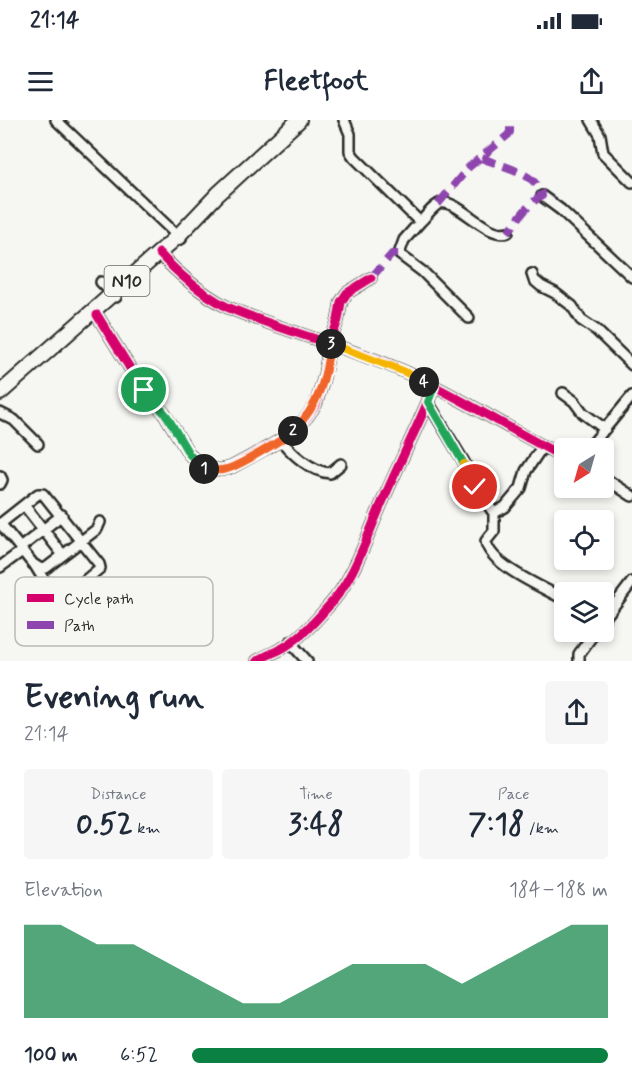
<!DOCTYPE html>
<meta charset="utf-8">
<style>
body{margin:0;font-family:Mynerve,sans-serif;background:#f6f6f7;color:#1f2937;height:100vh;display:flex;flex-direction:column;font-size:22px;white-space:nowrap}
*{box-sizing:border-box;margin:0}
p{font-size:20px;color:#747a83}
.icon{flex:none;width:33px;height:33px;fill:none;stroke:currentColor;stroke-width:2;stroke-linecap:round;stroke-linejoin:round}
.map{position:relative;height:541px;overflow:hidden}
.panel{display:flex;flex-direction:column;background:#fff;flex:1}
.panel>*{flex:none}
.needle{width:39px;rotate:217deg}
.buttons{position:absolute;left:554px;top:318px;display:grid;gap:12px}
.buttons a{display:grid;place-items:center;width:60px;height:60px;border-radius:6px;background:#fff;box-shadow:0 3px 9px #0003;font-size:30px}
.pin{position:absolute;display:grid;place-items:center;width:51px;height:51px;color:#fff;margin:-26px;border:3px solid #fff;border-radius:50%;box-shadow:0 2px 6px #0007}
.km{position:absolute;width:30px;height:30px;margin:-15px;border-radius:50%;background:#222;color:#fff;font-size:16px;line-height:30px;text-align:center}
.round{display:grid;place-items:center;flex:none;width:63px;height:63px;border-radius:6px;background:#f6f6f7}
.summary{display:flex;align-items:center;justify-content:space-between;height:102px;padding:0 24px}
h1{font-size:33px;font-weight:700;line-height:45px}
.metrics{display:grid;grid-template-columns:repeat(3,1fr);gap:9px;height:102px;padding:6px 24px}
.metrics div{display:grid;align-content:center;border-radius:6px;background:#f6f6f7;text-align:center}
.metrics b{font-size:30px;font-weight:700}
.metrics small{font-size:16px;font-weight:400}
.metrics p{font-size:16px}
.chart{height:168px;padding:12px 24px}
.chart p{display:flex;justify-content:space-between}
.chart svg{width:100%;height:108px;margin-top:6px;fill:#0b8043;opacity:.7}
ul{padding:0 24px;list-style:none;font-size:20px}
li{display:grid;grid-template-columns:96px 72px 1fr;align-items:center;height:45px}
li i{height:15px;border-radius:8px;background:#0b8043}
.status{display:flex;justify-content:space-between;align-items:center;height:42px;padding:0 30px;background:#fff;direction:ltr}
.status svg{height:16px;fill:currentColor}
header{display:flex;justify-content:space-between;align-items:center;height:78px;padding:0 24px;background:#fff;font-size:27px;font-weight:700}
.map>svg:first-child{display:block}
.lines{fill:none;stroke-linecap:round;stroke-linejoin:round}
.minor-casing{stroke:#2b2b2b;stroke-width:14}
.highway-casing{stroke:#2b2b2b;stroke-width:18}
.minor{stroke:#f6f6f2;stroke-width:9}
.highway{stroke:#f6f6f2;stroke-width:14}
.quiet{stroke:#8e44ad;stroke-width:8;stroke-dasharray:15 8;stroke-linecap:butt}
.cycleway-casing{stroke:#f6f6f2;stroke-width:13}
.cycleway{stroke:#d6006c;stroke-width:9}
.split-1-casing{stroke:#fff;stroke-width:12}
.split-2-casing{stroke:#fff;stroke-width:12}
.split-3-casing{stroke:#fff;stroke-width:12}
.split-4-casing{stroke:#fff;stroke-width:12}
.split-5-casing{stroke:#fff;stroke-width:12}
.split-6-casing{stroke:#fff;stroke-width:12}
.split-1{stroke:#22a559;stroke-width:8}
.split-2{stroke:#f0652b;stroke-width:8}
.split-3{stroke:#f0652b;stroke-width:8}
.split-4{stroke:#f5b400;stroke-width:8}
.split-5{stroke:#22a559;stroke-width:8}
.split-6{stroke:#f5b400;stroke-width:8}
.labels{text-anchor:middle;stroke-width:4.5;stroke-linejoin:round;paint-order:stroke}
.shield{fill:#f6f6f2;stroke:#686867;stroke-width:1.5}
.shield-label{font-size:18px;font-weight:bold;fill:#2b2b2b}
.key{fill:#f6f6f2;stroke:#b9b9b6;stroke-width:1.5}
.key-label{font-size:16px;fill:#2b2b2b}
</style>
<div class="status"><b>21:14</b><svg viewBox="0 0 49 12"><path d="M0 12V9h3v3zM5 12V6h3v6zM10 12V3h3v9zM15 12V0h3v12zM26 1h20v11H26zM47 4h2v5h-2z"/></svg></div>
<header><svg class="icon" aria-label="menu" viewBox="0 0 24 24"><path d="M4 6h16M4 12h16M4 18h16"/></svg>Fleetfoot<svg class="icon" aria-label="share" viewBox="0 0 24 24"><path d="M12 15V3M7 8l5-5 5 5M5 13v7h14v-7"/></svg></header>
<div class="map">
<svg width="632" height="541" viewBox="0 0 632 541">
<rect width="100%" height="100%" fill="#f6f6f2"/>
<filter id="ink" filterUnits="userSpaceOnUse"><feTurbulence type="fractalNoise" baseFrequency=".0167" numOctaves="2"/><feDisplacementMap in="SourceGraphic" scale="12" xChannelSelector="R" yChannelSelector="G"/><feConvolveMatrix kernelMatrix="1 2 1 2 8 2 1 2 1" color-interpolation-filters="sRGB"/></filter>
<g filter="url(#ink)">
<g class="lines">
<defs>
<path id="minor" d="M 56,0 L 181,119
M 344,0 L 350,14 L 350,31 L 354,37 L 420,102 C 426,97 433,85 441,83 C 458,79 487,119 508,112
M 591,0 L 600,15 L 603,33 L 632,62
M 542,76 L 561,90 L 632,157
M 420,102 L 404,120 L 399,134 L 423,152 L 469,198
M 159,133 C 179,155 201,173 227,187 C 285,212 346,226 403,251 C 459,276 510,310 564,337
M 532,154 L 534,160 L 541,166 L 555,173 L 572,186 L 581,200 L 596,210 L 632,245
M 101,162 L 116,177
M 97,195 L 146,274 L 164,293 L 189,334 L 203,348 L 221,350 L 232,347 L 281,320 L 292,313 L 307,297 L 316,284 L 324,257 L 330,223 L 338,200 L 341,182 L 347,173 L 371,158
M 563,273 L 574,281 L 583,293 L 605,309
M 428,282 L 464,342 L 475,367 L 494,393 L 505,387 L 521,368 L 526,351 L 542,327
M 0,293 L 14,300 L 38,324
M 281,320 C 292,334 312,352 330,353 L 341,344
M 589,328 L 632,276
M 0,356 L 2,360 L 0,364
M 603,357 L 632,376
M 24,385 L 63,435
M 494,393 L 494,411 L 486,421 C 489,445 544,468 564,479
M 0,403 L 33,444 L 41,449 L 46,448 L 97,409 L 100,402
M 0,404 L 38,374 L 43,374 L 99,444 L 100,448 L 69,474 L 62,477 L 50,470 L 36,447
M 20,428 L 62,395
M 0,447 L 22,431
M 603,500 L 632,462
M 290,522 L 307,541
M 257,541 C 265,536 273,533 281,529 C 298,520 314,503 326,489 C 356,458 367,414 385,376 C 401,339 419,304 434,267
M 579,541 L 579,534 L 595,512"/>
<path id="highway" d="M 0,273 L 178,116 L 218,74 L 299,0"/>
</defs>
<use href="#minor" class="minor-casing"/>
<use href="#highway" class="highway-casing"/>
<use href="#minor" class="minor"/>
<use href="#highway" class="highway"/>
<path class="quiet" d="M 482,38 C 502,47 537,52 542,76 C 528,83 518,100 508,112
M 438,84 L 469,47 L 508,15 L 510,12 L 510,0
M 371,158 L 392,134 L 399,134"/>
<defs>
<path id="cycleway" d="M 159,133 C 179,155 201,173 227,187 C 285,212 346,226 403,251 C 459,276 510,310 564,337
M 97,195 L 146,274 L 164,293 L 189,334 L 203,348 L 221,350 L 232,347 L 281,320 L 292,313 L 307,297 L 316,284 L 324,257 L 330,223 L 338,200 L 341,182 L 347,173 L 371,158
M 257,541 C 265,536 273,533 281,529 C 298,520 314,503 326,489 C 356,458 367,414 385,376 C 401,339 419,304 434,267"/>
</defs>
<use href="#cycleway" class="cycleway-casing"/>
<use href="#cycleway" class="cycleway"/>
</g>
</g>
<g class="lines" filter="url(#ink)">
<defs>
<path id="split-1" d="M 144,270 L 167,296 L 189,334 L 204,349"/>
<path id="split-2" d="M 204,349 C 212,351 219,351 227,349 C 242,344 281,321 293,311"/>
<path id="split-3" d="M 293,311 C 319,286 326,259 330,223 L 331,224"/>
<path id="split-4" d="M 331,224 L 403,251 L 424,262"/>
<path id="split-5" d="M 424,262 L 434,267 L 428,282 L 464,344"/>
<path id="split-6" d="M 464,344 L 475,367"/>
</defs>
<use href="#split-1" class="split-1-casing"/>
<use href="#split-2" class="split-2-casing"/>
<use href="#split-3" class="split-3-casing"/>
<use href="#split-4" class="split-4-casing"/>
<use href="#split-5" class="split-5-casing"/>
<use href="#split-6" class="split-6-casing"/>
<use href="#split-1" class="split-1"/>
<use href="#split-2" class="split-2"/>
<use href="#split-3" class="split-3"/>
<use href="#split-4" class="split-4"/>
<use href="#split-5" class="split-5"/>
<use href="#split-6" class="split-6"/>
</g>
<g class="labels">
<rect class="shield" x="104.5" y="146" width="45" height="30" rx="4.5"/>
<g class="shield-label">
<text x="127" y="167">N10</text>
</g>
</g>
<rect x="15" y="457" width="198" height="69" rx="9" class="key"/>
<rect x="27" y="474" width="27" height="8" fill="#d6006c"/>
<rect x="27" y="501" width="27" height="8" fill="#8e44ad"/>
<g class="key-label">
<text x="64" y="484">Cycle path</text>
<text x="64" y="511">Path</text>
</g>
</svg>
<div class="buttons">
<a><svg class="needle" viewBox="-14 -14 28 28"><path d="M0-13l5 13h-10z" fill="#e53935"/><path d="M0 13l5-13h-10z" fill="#747a83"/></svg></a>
<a><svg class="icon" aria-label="locate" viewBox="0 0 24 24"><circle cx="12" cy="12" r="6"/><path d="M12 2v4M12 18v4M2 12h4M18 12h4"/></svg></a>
<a><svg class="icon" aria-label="layers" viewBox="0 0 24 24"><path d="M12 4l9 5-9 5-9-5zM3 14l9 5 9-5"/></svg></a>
</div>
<div class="pin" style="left:144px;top:270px;background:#1e9e55"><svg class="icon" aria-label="arrive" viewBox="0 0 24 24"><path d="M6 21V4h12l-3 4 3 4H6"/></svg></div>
<div class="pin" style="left:475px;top:367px;background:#d93025"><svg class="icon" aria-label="check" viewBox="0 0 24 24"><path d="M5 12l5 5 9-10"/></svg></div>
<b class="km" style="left:204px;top:349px">1</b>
<b class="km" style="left:293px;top:311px">2</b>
<b class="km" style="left:331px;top:224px">3</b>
<b class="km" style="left:424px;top:262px">4</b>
</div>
<section class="panel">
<div class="summary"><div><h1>Evening run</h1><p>21:14</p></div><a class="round"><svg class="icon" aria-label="share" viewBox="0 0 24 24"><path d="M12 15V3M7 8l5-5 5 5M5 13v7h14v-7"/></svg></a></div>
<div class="metrics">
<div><p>Distance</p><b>0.52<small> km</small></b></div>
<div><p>Time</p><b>3:48</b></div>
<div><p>Pace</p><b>7:18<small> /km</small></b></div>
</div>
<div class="chart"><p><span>Elevation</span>184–188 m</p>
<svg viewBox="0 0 160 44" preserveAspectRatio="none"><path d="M0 44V6L10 6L20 14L30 14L40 22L50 30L60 38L70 38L80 30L90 22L100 22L110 22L120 30L130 22L140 14L150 6L160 6V44z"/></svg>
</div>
<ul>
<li><b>100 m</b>6:52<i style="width:100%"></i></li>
</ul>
</section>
